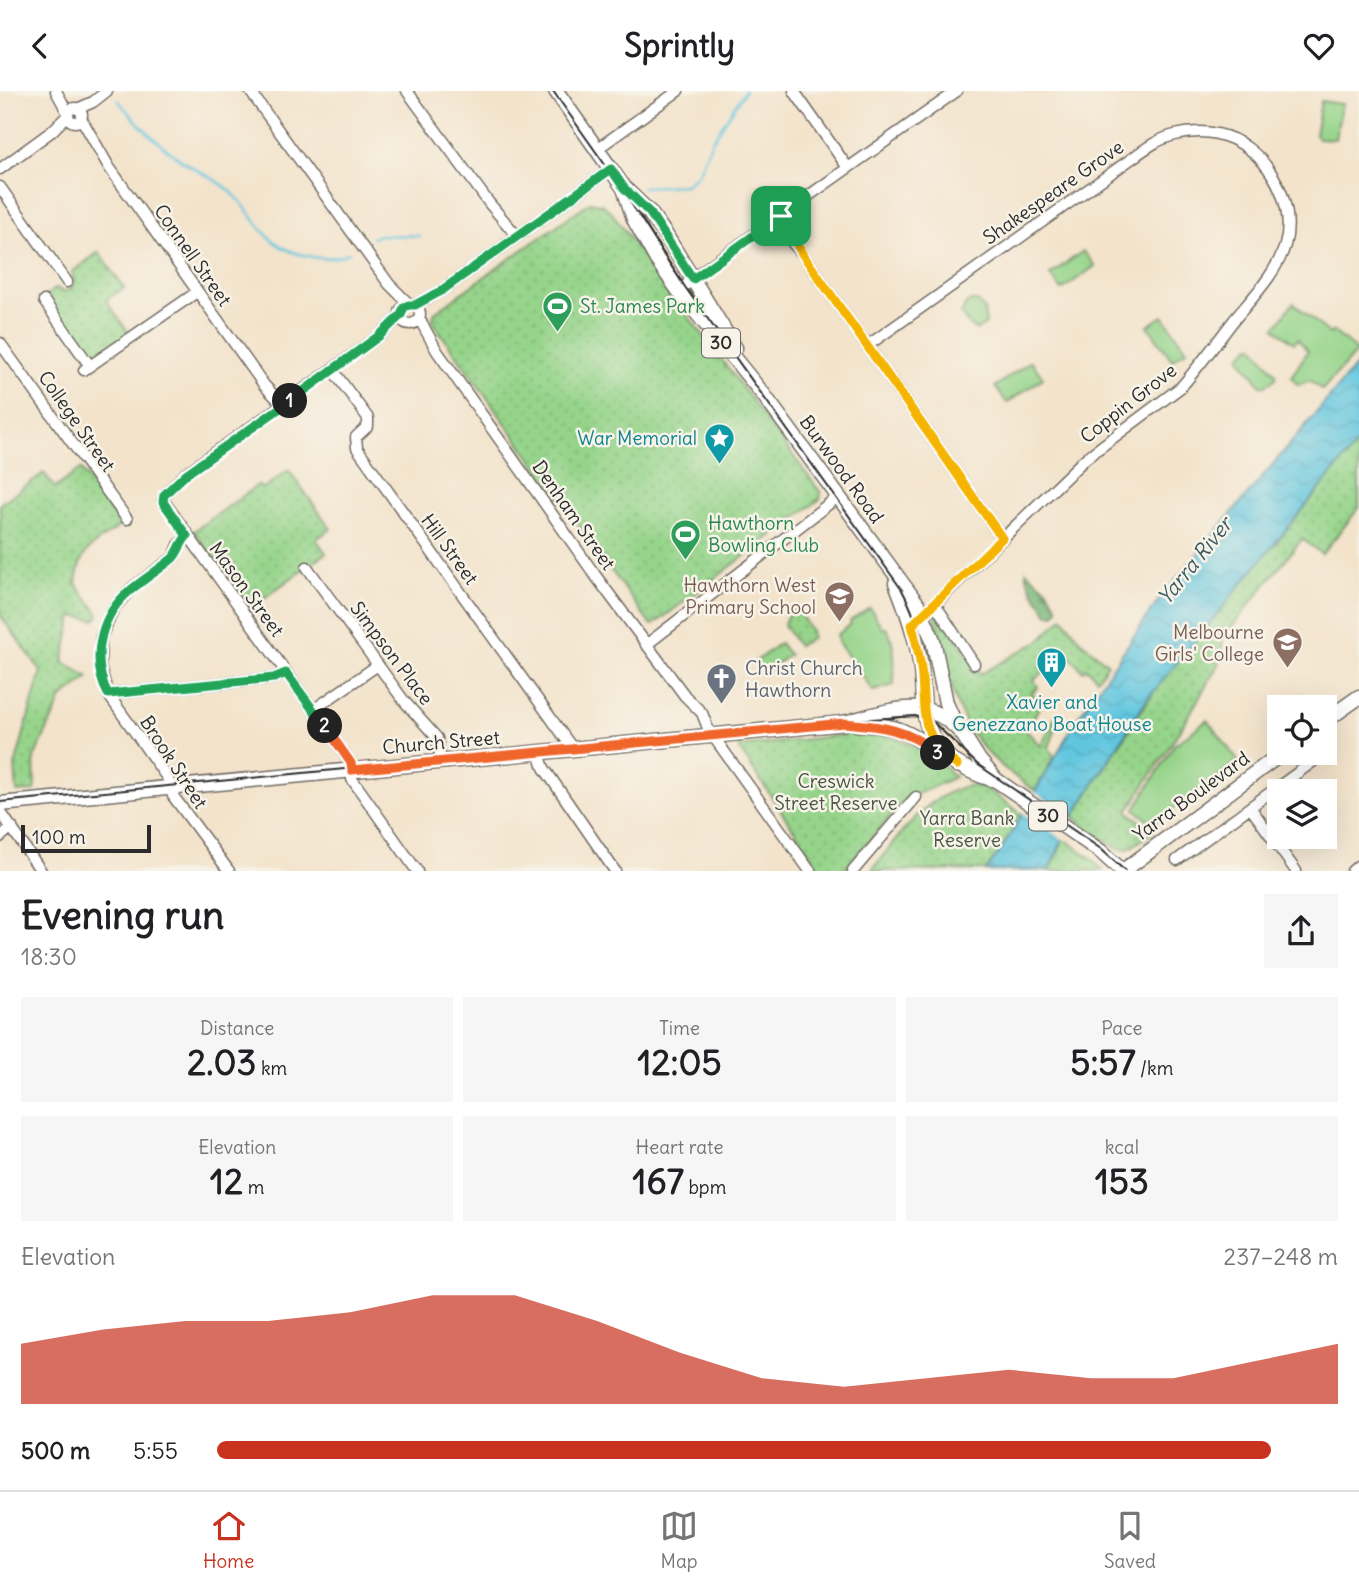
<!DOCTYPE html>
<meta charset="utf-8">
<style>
body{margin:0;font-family:Delius,sans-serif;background:#f6f6f6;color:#202124;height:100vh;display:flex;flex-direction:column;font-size:26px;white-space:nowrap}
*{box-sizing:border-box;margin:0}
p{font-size:23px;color:#757577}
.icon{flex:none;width:38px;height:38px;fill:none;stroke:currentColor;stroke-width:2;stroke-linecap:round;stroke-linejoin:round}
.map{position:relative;height:780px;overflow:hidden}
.drawer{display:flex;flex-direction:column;background:#fff;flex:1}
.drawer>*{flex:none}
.controls{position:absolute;left:1267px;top:604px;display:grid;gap:14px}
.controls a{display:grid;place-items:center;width:70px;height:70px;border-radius:0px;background:#fff;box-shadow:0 7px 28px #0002;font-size:35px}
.scale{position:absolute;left:21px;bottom:18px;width:130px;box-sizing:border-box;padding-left:7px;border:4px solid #2b2b2b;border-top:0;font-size:19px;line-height:24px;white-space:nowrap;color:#2b2b2b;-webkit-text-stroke:5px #f7f3e8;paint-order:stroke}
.pin{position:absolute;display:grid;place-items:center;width:60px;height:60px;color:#fff;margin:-30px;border-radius:14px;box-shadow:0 4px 10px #0006}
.km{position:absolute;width:35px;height:35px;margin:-18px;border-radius:50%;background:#222;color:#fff;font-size:19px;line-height:35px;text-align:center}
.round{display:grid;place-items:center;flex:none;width:74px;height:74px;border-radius:0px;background:#f6f6f6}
.headline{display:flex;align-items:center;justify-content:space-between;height:119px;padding:0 21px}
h1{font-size:38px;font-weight:700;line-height:52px}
.stats{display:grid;grid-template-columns:repeat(3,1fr);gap:10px;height:119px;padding:7px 21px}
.stats div{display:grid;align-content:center;border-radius:0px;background:#f6f6f6;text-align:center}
.stats b{font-size:35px;font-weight:700}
.stats small{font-size:19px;font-weight:400}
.stats p{font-size:19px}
.chart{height:196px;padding:14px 21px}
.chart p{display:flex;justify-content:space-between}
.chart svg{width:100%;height:126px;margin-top:7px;fill:#c8321e;opacity:.7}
ul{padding:0 21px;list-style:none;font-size:23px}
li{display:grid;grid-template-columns:112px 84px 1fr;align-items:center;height:52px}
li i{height:18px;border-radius:9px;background:#c8321e}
header{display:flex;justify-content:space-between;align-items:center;height:91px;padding:0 21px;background:#fff;font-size:32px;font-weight:700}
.tabs{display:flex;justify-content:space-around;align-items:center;height:98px;border-top:2px solid #e0e0e0;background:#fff;font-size:19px;color:#757577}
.tabs a{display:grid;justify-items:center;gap:4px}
.tabs .active{color:#c8321e}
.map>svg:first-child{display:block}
.grass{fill:#95d48a;stroke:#60805a;stroke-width:2}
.forest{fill:url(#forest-firs);stroke:#527050;stroke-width:2}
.park{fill:url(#park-dots);stroke:#60805a;stroke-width:2}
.water{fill:url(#water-waves);stroke:#467885;stroke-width:2}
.pier{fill:#f3e3cb}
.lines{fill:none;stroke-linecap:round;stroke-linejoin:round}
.stream{stroke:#61c6df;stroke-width:2.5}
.minor-casing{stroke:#716b63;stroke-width:13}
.major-casing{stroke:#716b63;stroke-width:17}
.minor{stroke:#fff;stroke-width:10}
.major{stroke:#fff;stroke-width:14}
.tram{stroke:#2b2b2b;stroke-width:2}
.split-1-casing{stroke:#fff;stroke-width:14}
.split-2-casing{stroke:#fff;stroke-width:14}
.split-3-casing{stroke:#fff;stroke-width:14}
.split-4-casing{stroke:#fff;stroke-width:14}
.split-1{stroke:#22a559;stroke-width:9}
.split-2{stroke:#22a559;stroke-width:9}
.split-3{stroke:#f0652b;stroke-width:9}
.split-4{stroke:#f5b400;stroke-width:9}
.labels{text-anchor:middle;stroke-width:5;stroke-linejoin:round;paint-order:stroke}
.shield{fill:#f7f3e8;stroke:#686764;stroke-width:2}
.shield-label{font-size:18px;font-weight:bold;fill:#2b2b2b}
.street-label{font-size:19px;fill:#2b2b2b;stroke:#f7f3e8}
.leisure-label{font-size:19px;fill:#27864d;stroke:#f7f3e8;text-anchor:start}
.culture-label{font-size:19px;fill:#0d838f;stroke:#f7f3e8;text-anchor:end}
.education-label{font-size:19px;fill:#785e54;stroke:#f7f3e8;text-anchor:end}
.worship-label{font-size:19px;fill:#5b616d;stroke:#f7f3e8;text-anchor:start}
.park-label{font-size:19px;fill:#465543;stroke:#f7f3e8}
.water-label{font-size:21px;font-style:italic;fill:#3b5a61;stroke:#f7f3e8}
</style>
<header><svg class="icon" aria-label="back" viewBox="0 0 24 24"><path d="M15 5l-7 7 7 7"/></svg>Sprintly<svg class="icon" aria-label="heart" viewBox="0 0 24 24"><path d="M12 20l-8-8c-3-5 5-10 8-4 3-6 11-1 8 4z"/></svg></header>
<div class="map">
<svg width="1359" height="780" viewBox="0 0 1359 780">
<defs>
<pattern id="forest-firs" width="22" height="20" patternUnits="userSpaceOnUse" patternTransform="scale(1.75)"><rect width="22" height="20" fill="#78b676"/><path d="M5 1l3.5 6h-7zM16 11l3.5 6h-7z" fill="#639461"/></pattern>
<pattern id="park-dots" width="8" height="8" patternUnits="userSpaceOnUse" patternTransform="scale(1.75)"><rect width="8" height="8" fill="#95d48a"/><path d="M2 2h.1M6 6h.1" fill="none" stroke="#81b677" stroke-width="1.8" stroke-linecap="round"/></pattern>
<pattern id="water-waves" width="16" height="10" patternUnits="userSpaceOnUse" patternTransform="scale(1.75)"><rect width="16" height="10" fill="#61c6df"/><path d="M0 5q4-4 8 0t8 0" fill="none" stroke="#54aac0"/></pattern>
</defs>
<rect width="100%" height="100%" fill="#f7f3e8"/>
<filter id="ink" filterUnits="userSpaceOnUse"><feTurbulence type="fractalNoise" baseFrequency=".0143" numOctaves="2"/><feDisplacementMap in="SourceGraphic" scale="14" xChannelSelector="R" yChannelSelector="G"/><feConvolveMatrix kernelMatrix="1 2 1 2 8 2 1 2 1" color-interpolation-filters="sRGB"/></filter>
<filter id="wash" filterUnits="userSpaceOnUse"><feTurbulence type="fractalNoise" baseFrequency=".00686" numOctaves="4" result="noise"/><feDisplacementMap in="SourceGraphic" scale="28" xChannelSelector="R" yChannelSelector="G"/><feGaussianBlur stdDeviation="1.57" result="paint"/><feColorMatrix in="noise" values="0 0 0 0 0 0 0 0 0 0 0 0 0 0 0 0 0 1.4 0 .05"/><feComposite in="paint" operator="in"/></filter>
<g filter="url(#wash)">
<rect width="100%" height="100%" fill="#f3e3cb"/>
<path class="grass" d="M 1321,10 L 1342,13 L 1335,48 L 1318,47 L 1315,44 Z
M 1083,160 L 1095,175 L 1062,199 L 1050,184 Z
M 971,210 L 977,210 L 984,218 L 986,233 L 977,239 L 971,236 L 961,223 L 966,213 Z
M 1293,212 L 1330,243 L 1333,240 L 1357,260 L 1322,299 L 1310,289 L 1298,294 L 1291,286 L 1308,260 L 1298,248 L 1294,252 L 1275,237 Z
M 1163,225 L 1187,259 L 1172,269 L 1148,235 Z
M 1251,255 L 1254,255 L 1276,283 L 1276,287 L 1265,295 L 1261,294 L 1240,267 L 1241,264 Z
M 1031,270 L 1043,287 L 1007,312 L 995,296 Z
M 870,517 L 883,538 L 886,536 C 897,554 894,575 894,594 L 873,600 L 838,551 L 837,544 L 851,533 L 850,530 Z
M 780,552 L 789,564 L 763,582 L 755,571 Z
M 1208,629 L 1238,670 L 1153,733 L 1135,718 L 1174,654 Z"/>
<path class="forest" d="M 1026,480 L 1046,497 L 1058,517 L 1055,523 L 1048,523 C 1040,510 1027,495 1026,480 Z"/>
<path class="park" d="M 590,111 L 603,114 L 612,122 L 673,206 L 707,249 L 821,402 L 820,408 L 653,534 L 649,532 L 432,230 L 435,221 Z
M 99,161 L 124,197 L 106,209 L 130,244 L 91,271 L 45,205 L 57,197 L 63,201 L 71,198 L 74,190 L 72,181 Z
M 1359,350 L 1359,417 L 1322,463 L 1302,448 L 1223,547 L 1221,569 L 1185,631 L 1128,720 L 1153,741 L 1129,758 L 1116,757 L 1073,726 L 1159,592 Z
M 81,378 L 120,435 C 93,455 80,456 76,493 L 99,523 L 96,529 L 73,525 L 63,571 L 89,586 L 62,607 L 34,667 L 35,700 L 17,701 L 15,675 L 41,580 L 0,524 L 0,413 L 44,382 L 55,397 Z
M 289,379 L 331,438 L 316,448 L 326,462 L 250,517 L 194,440 L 258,394 L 262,398 Z
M 796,517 L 811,540 L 812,547 L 798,555 L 784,534 L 787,525 Z
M 939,521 L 981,583 L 1040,549 L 1063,526 L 1080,549 L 1108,573 L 1097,588 L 1087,577 L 1083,580 L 1067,562 L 1034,589 L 1038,596 L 1032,602 L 1040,615 L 1026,639 L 1041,655 L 1056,624 L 1058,622 L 1060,624 L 1049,657 L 1054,666 L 1035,700 C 993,671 964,646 951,593 C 945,571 942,548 935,525 Z
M 842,644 C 855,644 869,642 882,644 C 908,647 937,667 955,686 L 913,705 L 909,703 L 845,779 L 821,779 L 738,656 Z
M 972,694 L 984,696 L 1022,723 L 1003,756 L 986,779 L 871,780 C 899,746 926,702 972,694 Z
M 1063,747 L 1091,767 L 1103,779 L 1049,780 L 1058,763 Z"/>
<path class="water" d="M 1359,271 L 1359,350 L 1145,611 L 1073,726 L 1049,779 L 986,780 L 1003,756 L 1077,628 L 1158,510 Z"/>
<path class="pier" d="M 1032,699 L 1075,729 L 1066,750 L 1020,720 Z"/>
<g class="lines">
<path class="stream" d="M 118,9 C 139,35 162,57 190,75 C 201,82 212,87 223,94 C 260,122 257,158 313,166 C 326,168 338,168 349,161
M 643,96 L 685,94 L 698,83 L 712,50 L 745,0
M 372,147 L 380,144 L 420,145"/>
</g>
</g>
<g filter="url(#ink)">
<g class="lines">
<defs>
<path id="minor" d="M 56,0 L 68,22
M 250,0 L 389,193 L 409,213
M 407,0 L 489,112 L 517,145
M 794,0 L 848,77
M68 24a7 7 0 1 1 14 0a7 7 0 1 1-14 0Z
M 77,18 L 93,11 L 107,0
M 81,27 L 109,76 L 264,294 L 284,315
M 597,58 L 678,0
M 0,78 L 52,40 L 68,24
M 0,96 L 67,191
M 774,130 L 803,164 L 1002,447
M 679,200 L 702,180 L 957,0
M 44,210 L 90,275
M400 223a10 10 0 1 1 20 0a10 10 0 1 1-20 0Z
M 415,214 L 441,200 L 611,78
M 401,224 L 379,245 L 186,382 L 166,402 L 163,409 L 351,672 L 352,688 L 417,780
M 419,227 L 437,260 L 595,484 L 685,605 L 702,622 L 711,645
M 0,252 L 127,428
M 867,255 L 1124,73 C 1140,62 1156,48 1175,44 C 1188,41 1204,40 1217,43 C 1263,52 1298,109 1285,154 C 1277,182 1252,207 1234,229 C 1217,251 1200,274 1181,296 L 1086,367 L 918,529
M 332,278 L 368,327 L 368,335 L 356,346 L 357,357 L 573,658
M 84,279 L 197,201
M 187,445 L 179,454 L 174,466 L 132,497 L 114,517 L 101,546 L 100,576 L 108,603 L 168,688 L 173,705 L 229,780
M 307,476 L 404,610 L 437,647 L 441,671
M 935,513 L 974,573
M 646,554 L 839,405
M 108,603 L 274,587 L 286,582
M 313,619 L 378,574
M 713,645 L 810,780
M 539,662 L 544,677 L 615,780
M 1250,716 L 1296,780
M 0,720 L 41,780
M 0,746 L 12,736
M 1177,769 L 1325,662
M 853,780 L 916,706
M 1352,780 L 1359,774"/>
<path id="major" d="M 556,0 L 624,97 L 650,122 L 665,143 L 735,257
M 624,97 L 634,128 L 657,169 L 679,200 L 763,303 L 918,514 L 933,549 L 946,612 L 952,626 L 979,669 L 996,689 L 1100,760 L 1122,780
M 896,492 C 906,517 914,539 919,565 C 928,614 913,637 957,674
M 1325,630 L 1359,606
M 857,633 C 871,634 887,634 900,639 C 934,653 959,681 996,689
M 0,713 L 844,632 C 889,620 930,602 963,644
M 1123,780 L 1282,662"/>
</defs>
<use href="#minor" class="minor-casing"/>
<use href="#major" class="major-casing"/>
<use href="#minor" class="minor"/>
<use href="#major" class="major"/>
<path class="tram" d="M 553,0 L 620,95 L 685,196 L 902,499 C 916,525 924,555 927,585 C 928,601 926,619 933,634
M 0,711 L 844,630 L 915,625 L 930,628 L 977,673 L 1101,758 L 1125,780"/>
</g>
</g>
<g class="lines" filter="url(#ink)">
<defs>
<path id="split-1" d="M 290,310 L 379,245 L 401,224 L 404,216 L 409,214 L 415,214 L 441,200 L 611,78 L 624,97 L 650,122 L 693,188 L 781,125"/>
<path id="split-2" d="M 290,310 L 186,383 L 164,404 L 163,411 L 187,445 C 180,452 179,461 173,467 C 158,480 140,490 125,504 C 99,529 91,571 108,603 L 274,587 L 286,582 L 325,635"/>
<path id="split-3" d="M 325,635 L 351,672 L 352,679 L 844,632 C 883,635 906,638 938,662"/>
<path id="split-4" d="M 781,125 L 803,164 L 1002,447 L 912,534 C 916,551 921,569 922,587 C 925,629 921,644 957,674 L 938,662"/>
</defs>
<use href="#split-1" class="split-1-casing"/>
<use href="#split-2" class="split-2-casing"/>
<use href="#split-3" class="split-3-casing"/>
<use href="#split-4" class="split-4-casing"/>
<use href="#split-1" class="split-1"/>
<use href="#split-2" class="split-2"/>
<use href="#split-3" class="split-3"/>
<use href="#split-4" class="split-4"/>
</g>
<defs>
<symbol id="stadium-pin" viewBox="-11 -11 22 30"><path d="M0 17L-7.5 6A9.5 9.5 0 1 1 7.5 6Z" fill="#2e9e5b" stroke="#f7f3e8"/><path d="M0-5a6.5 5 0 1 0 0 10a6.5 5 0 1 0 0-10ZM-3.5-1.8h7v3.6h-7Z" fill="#fff"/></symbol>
<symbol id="sight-pin" viewBox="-11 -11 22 30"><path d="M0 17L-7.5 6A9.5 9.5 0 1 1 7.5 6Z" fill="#0f9aa8" stroke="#f7f3e8"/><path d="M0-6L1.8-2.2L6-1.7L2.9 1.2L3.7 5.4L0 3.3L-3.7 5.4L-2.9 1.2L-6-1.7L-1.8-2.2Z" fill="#fff"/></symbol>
<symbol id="school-pin" viewBox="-11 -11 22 30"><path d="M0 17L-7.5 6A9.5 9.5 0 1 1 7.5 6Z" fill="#8d6e63" stroke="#f7f3e8"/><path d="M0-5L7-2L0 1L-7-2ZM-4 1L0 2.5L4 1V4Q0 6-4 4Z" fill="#fff"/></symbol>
<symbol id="building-pin" viewBox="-11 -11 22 30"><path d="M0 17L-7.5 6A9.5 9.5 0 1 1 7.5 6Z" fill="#0f9aa8" stroke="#f7f3e8"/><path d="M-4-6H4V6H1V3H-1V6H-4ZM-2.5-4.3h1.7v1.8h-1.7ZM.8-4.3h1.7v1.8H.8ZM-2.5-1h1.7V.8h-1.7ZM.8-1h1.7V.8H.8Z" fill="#fff"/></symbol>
<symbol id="church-pin" viewBox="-11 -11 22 30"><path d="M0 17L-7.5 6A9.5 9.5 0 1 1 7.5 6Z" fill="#6b7280" stroke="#f7f3e8"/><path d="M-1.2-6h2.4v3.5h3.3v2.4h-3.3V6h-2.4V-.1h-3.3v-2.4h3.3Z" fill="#fff"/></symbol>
</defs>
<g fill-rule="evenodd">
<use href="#stadium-pin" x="540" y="198" width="35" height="47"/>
<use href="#sight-pin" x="702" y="330" width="35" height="47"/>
<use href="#stadium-pin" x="668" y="426" width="35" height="47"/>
<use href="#school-pin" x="822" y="488" width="35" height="47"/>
<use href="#school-pin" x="1270" y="534" width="35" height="47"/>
<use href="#building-pin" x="1034" y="554" width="35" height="47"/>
<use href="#church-pin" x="704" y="570" width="35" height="47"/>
</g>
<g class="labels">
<g class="shield">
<rect x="702" y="237.5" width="38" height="29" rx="5"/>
<rect x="1029" y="710.5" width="38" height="29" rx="5"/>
</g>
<g class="shield-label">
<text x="721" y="258">30</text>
<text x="1048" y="731">30</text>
</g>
<g class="street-label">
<text transform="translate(1053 101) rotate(-35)" y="7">Shakespeare Grove</text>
<text transform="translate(193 164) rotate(55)" y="7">Connell Street</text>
<text transform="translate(1128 312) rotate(-38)" y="7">Coppin Grove</text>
<text transform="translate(77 330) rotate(55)" y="7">College Street</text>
<text transform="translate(842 378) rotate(54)" y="7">Burwood Road</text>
<text transform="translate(574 424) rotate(55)" y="7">Denham Street</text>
<text transform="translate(450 458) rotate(54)" y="7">Hill Street</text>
<text transform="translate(247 498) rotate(54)" y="7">Mason Street</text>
<text transform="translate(392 562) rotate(53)" y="7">Simpson Place</text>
<text transform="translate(441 651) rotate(-5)" y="7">Church Street</text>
<text transform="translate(174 671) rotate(57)" y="7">Brook Street</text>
<text transform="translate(1191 705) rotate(-36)" y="7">Yarra Boulevard</text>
</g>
<g class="leisure-label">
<text x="580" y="222">St. James Park</text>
<text x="708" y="439">Hawthorn<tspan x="708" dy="22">Bowling Club</tspan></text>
</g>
<g class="culture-label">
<text x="697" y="354">War Memorial</text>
<text x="1052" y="618" text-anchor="middle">Xavier and<tspan x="1052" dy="22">Genezzano Boat House</tspan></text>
</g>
<g class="education-label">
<text x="816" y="501">Hawthorn West<tspan x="816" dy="22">Primary School</tspan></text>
<text x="1264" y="548">Melbourne<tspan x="1264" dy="22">Girls' College</tspan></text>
</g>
<g class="worship-label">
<text x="745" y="584">Christ Church<tspan x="745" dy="22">Hawthorn</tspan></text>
</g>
<g class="park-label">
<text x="836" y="697">Creswick<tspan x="836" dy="22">Street Reserve</tspan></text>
<text x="967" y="734">Yarra Bank<tspan x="967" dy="22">Reserve</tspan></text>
</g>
<g class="water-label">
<text transform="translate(1195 470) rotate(-51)" y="7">Yarra River</text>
</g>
</g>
</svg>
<div class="controls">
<a><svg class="icon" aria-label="locate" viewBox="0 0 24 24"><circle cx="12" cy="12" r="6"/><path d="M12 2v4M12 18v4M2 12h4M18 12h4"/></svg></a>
<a><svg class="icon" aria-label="layers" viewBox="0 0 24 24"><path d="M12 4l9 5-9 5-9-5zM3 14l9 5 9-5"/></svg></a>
</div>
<div class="scale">100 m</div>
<div class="pin" style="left:781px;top:125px;background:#1e9e55"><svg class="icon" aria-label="arrive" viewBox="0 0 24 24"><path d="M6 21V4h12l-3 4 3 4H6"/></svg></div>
<b class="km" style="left:290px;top:310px">1</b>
<b class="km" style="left:325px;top:635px">2</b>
<b class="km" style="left:938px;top:662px">3</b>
</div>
<section class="drawer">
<div class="headline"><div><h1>Evening run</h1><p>18:30</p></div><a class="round"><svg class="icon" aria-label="share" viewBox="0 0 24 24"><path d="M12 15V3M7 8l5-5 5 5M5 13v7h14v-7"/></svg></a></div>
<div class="stats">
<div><p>Distance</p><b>2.03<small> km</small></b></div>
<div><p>Time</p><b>12:05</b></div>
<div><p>Pace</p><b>5:57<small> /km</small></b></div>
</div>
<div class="stats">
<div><p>Elevation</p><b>12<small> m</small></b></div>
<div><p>Heart rate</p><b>167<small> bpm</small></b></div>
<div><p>kcal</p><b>153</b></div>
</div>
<div class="chart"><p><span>Elevation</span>237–248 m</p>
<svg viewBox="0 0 160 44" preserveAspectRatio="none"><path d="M0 44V23L10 18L20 15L30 15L40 12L50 6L60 6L70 15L80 26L90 35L100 38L110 35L120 32L130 35L140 35L150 29L160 23V44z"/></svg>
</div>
<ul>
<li><b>500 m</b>5:55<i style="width:94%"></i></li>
</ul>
</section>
<nav class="tabs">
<a class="active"><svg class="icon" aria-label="home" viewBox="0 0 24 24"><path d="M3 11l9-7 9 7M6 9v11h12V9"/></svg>Home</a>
<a><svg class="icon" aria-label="map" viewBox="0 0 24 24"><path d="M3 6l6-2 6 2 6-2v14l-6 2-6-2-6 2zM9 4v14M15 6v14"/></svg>Map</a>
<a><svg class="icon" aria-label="saved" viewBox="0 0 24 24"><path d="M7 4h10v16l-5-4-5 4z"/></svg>Saved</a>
</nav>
